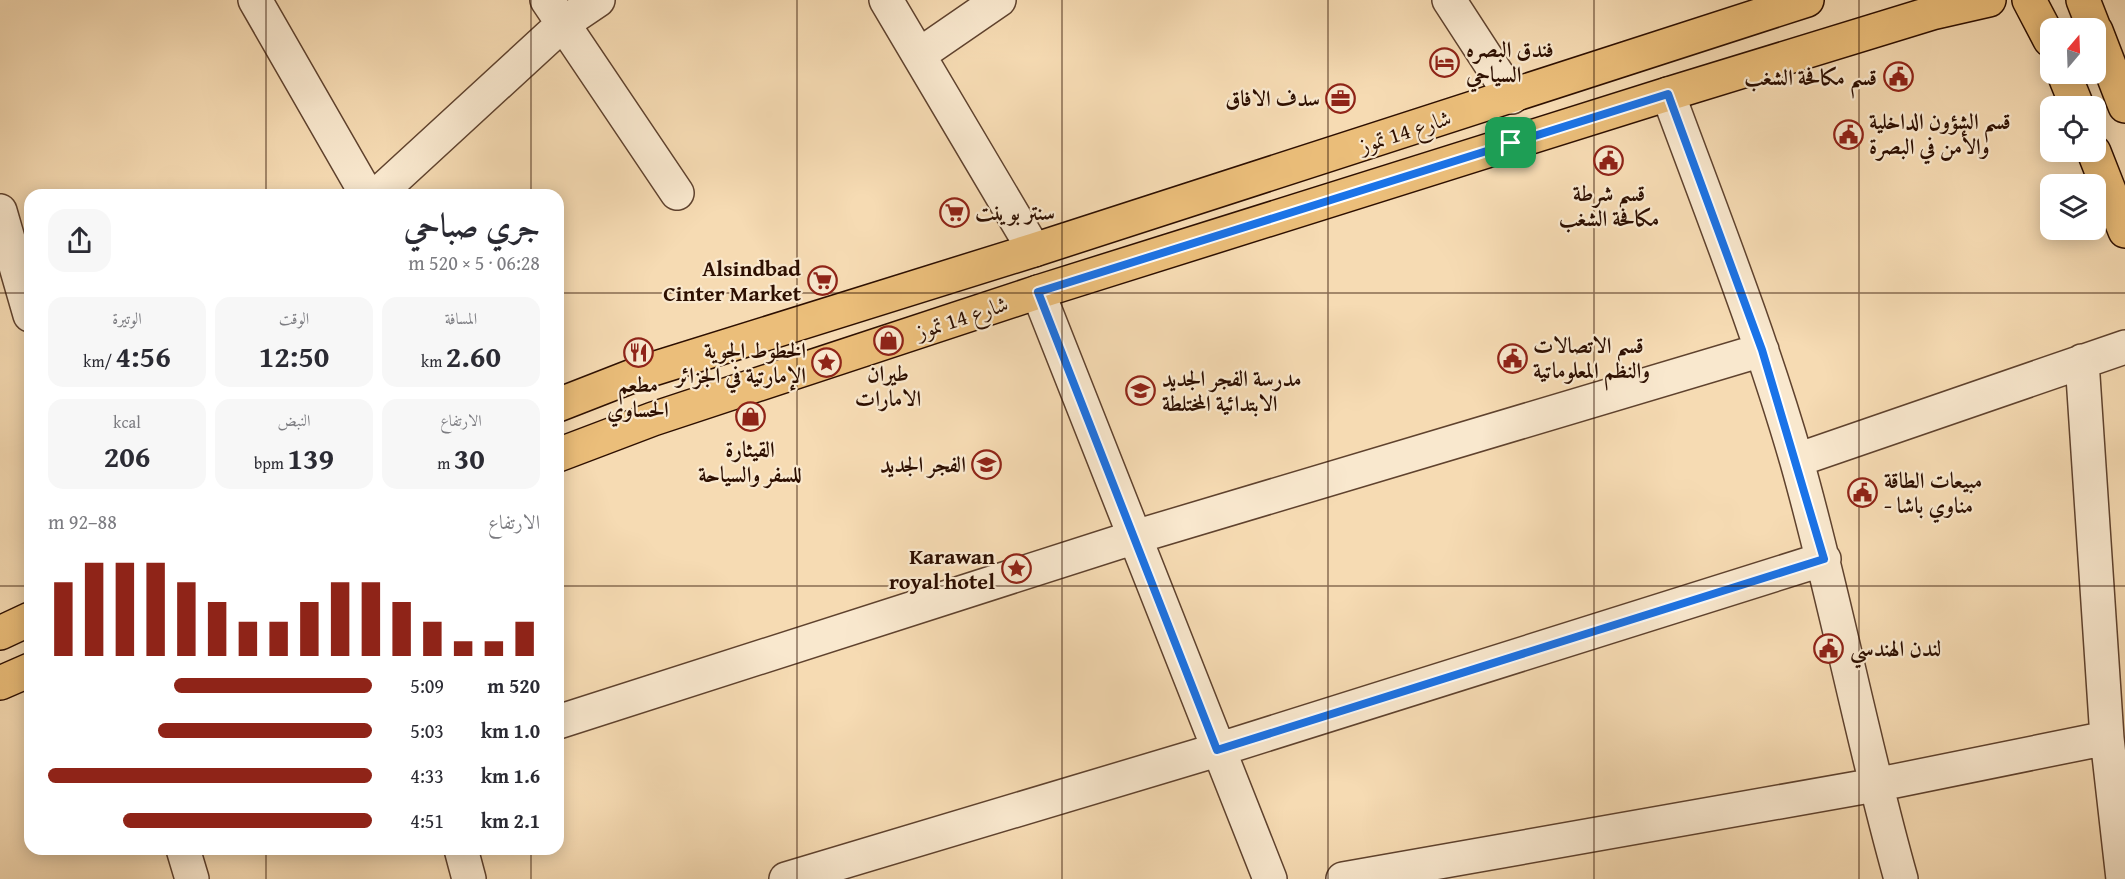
<!DOCTYPE html>
<html lang="ar">
<meta charset="utf-8">
<style>
body{margin:0;font-family:"Gentium Book Plus",Amiri,serif;background:#f7f7f7;color:#2b2b33;direction:rtl;height:100vh;display:flex;flex-direction:column;font-size:22px;white-space:nowrap}
*{box-sizing:border-box;margin:0}
p{font-size:20px;color:#7c7c81}
.icon{flex:none;width:33px;height:33px;fill:none;stroke:currentColor;stroke-width:2;stroke-linecap:round;stroke-linejoin:round}
.map{position:relative;flex:1;overflow:hidden;direction:ltr}
.details{position:absolute;left:24px;top:189px;width:540px;height:666px;display:flex;flex-direction:column;background:#fff;border-radius:18px;box-shadow:0 3px 15px #0003;direction:rtl}
.details>*{flex:none}
.needle{width:39px;rotate:19deg}
.buttons{position:absolute;left:2040px;top:18px;display:grid;gap:12px}
.buttons a{display:grid;place-items:center;width:66px;height:66px;border-radius:12px;background:#fff;box-shadow:0 3px 15px #0003;font-size:30px}
.pin{position:absolute;display:grid;place-items:center;width:51px;height:51px;color:#fff;margin:-26px;border-radius:12px;box-shadow:0 3px 9px #0006}
.round{display:grid;place-items:center;flex:none;width:63px;height:63px;border-radius:18px;background:#f7f7f7}
.summary{display:flex;align-items:center;justify-content:space-between;height:102px;padding:0 24px}
h1{font-size:33px;font-weight:800;line-height:45px}
.metrics{display:grid;grid-template-columns:repeat(3,1fr);gap:9px;height:102px;padding:6px 24px}
.metrics div{display:grid;align-content:center;border-radius:15px;background:#f7f7f7;text-align:center}
.metrics b{font-size:30px;font-weight:800}
.metrics small{font-size:16px;font-weight:400}
.metrics p{font-size:16px}
.chart{height:168px;padding:12px 24px}
.chart p{display:flex;justify-content:space-between}
.chart svg{width:100%;height:108px;margin-top:6px;stroke:#8f2418;stroke-width:6}
ul{padding:0 24px;list-style:none;font-size:20px}
li{display:grid;grid-template-columns:96px 72px 1fr;align-items:center;height:45px}
li i{height:15px;border-radius:8px;background:#8f2418}
.map>svg:first-child{display:block}
.lines{fill:none;stroke-linecap:round;stroke-linejoin:round}
.minor-casing{stroke:#5f422e;stroke-width:36}
.major-casing{stroke:#2d0f01;stroke-width:36}
.minor{stroke:#f9e8ce;stroke-width:33}
.major{stroke:#ebbe7a;stroke-width:33}
.route-casing{stroke:#fff;stroke-width:12}
.route{stroke:#1a73e8;stroke-width:8}
.grid{fill:none;stroke:#2d0f01;stroke-width:1.5;stroke-opacity:0.55}
.labels{text-anchor:middle;stroke-width:4.5;stroke-linejoin:round;paint-order:stroke}
.poi-label{font-size:22px;font-weight:bold;fill:#2d0f01;stroke:#f9e8ce;text-anchor:start}
.street-label{font-size:22px;fill:#2d0f01;stroke:#f9e8ce}
</style>
<div class="map">
<svg width="2125" height="879" viewBox="0 0 2125 879">
<rect width="100%" height="100%" fill="#f6dbb3"/>
<filter id="stains"><feTurbulence type="fractalNoise" baseFrequency=".00333" numOctaves="4"/><feColorMatrix values="0 0 0 0 .2 0 0 0 0 .09 0 0 0 0 .02 0 0 0 .5 -.17"/></filter>
<radialGradient id="worn" r=".72"><stop offset=".6" stop-color="#630" stop-opacity="0"/><stop offset="1" stop-color="#630" stop-opacity=".3"/></radialGradient>
<g class="lines">
<defs>
<path id="minor" d="M 255,0 L 367,195
M 547,0 L 677,193
M 886,0 L 1034,250
M 1449,0 L 1512,97
M 919,55 L 999,0
M 1668,94 C 1713,216 1761,337 1797,462 C 1836,600 1862,741 1901,879
M 377,195 L 564,23 L 598,0
M 0,211 L 30,315
M 1038,292 L 1270,879
M 2082,361 L 2107,738 L 2123,879
M 1797,460 L 2125,347
M 558,722 L 1135,537 L 1762,350
M 183,849 L 192,879
M 461,849 L 469,879
M 786,879 L 1217,750 L 1824,559
M 1343,879 L 1875,785 L 2107,738"/>
<path id="major" d="M 2029,0 L 2050,40
M 2083,0 L 2094,28
M 2096,31 L 2125,106
M 2064,74 L 2077,106
M 2094,152 L 2125,231
M 558,405 L 640,373 L 1034,250 L 1807,0
M 558,455 L 653,419 L 1038,292 L 1668,94 L 1932,13 L 1989,0
M 0,633 L 30,619
M 0,683 L 30,670"/>
</defs>
<use href="#minor" class="minor-casing"/>
<use href="#major" class="major-casing"/>
<use href="#minor" class="minor"/>
<use href="#major" class="major"/>
</g>
<g class="lines">
<defs>
<path id="route" d="M 1668,94 L 1762,350 L 1824,559 L 1217,750 L 1038,292 Z"/>
</defs>
<use href="#route" class="route-casing"/>
<use href="#route" class="route"/>
</g>
<path class="grid" d="M 266,0 L 266,195M 531,0 L 531,195M 797,0 L 797,879M 1062,0 L 1062,879M 1328,0 L 1328,879M 1594,0 L 1594,879M 1859,0 L 1859,879M 0,293 L 30,293M 558,293 L 2125,293M 0,586 L 30,586M 558,586 L 2125,586M 266,849 L 266,879M 531,849 L 531,879"/>
<defs>
<symbol id="hotel-ring" viewBox="-11 -11 22 22"><circle r="9.5" fill="#f9e8ce" stroke="#8f2418" stroke-width="1.5"/><path d="M-6-4.5h1.5V1H6V5H4.5V3h-9V5H-6ZM-4 0a1.8 1.8 0 1 1 3.6 0ZM.5 0V-2.5h3Q6-2.5 6 0Z" fill="#8f2418"/></symbol>
<symbol id="civic-ring" viewBox="-11 -11 22 22"><circle r="9.5" fill="#f9e8ce" stroke="#8f2418" stroke-width="1.5"/><path d="M-.6-6.5H3V-4.5H.6V-3L4-1V1h2V6H-6V1h2V-1L-.6-3ZM-1.2 2.5V6h2.4V2.5Z" fill="#8f2418"/></symbol>
<symbol id="office-ring" viewBox="-11 -11 22 22"><circle r="9.5" fill="#f9e8ce" stroke="#8f2418" stroke-width="1.5"/><path d="M-6-3h4V-5.5h4V-3h4V5H-6ZM-1-4.5V-3h2v-1.5ZM-6 0V1H6V0Z" fill="#8f2418"/></symbol>
<symbol id="supermarket-ring" viewBox="-11 -11 22 22"><circle r="9.5" fill="#f9e8ce" stroke="#8f2418" stroke-width="1.5"/><path d="M-6-5.5h2.5l.6 2H6L4.5 2H-2.5L-4.4-4H-6ZM-1.5 3.2a1.3 1.3 0 1 0 .1 0ZM3 3.2a1.3 1.3 0 1 0 .1 0Z" fill="#8f2418"/></symbol>
<symbol id="shop-ring" viewBox="-11 -11 22 22"><circle r="9.5" fill="#f9e8ce" stroke="#8f2418" stroke-width="1.5"/><path d="M-5-2.5h2.3a2.7 3.5 0 0 1 5.4 0H5L5.5 6h-11ZM-1.5-2.5h3a1.5 2.3 0 0 0-3 0Z" fill="#8f2418"/></symbol>
<symbol id="restaurant-ring" viewBox="-11 -11 22 22"><circle r="9.5" fill="#f9e8ce" stroke="#8f2418" stroke-width="1.5"/><path d="M-5-6h1v4h1v-4h1v4h1v-4h1v5L-1.5 .5V6h-2V.5L-5-1ZM5-6V6H3V1.5H1.5Q1.5-4 5-6Z" fill="#8f2418"/></symbol>
<symbol id="sight-ring" viewBox="-11 -11 22 22"><circle r="9.5" fill="#f9e8ce" stroke="#8f2418" stroke-width="1.5"/><path d="M0-6L1.8-2.2L6-1.7L2.9 1.2L3.7 5.4L0 3.3L-3.7 5.4L-2.9 1.2L-6-1.7L-1.8-2.2Z" fill="#8f2418"/></symbol>
<symbol id="school-ring" viewBox="-11 -11 22 22"><circle r="9.5" fill="#f9e8ce" stroke="#8f2418" stroke-width="1.5"/><path d="M0-5L7-2L0 1L-7-2ZM-4 1L0 2.5L4 1V4Q0 6-4 4Z" fill="#8f2418"/></symbol>
</defs>
<g fill-rule="evenodd">
<use href="#hotel-ring" x="1428" y="46" width="33" height="33"/>
<use href="#civic-ring" x="1882" y="60" width="33" height="33"/>
<use href="#office-ring" x="1324" y="82" width="33" height="33"/>
<use href="#civic-ring" x="1832" y="118" width="33" height="33"/>
<use href="#civic-ring" x="1592" y="144" width="33" height="33"/>
<use href="#supermarket-ring" x="938" y="196" width="33" height="33"/>
<use href="#supermarket-ring" x="806" y="264" width="33" height="33"/>
<use href="#shop-ring" x="872" y="324" width="33" height="33"/>
<use href="#restaurant-ring" x="622" y="336" width="33" height="33"/>
<use href="#civic-ring" x="1496" y="342" width="33" height="33"/>
<use href="#sight-ring" x="810" y="346" width="33" height="33"/>
<use href="#school-ring" x="1124" y="374" width="33" height="33"/>
<use href="#shop-ring" x="734" y="400" width="33" height="33"/>
<use href="#school-ring" x="970" y="448" width="33" height="33"/>
<use href="#civic-ring" x="1846" y="476" width="33" height="33"/>
<use href="#sight-ring" x="1000" y="552" width="33" height="33"/>
<use href="#civic-ring" x="1812" y="632" width="33" height="33"/>
</g>
<g class="labels">
<g class="poi-label">
<text x="1466" y="57">فندق البصره<tspan x="1466" dy="25">السياحي</tspan></text>
<text x="1877" y="85" text-anchor="end">قسم مكافحة الشغب</text>
<text x="1320" y="106" text-anchor="end">سدف الافاق</text>
<text x="1869" y="129">قسم الشؤون الداخلية<tspan x="1869" dy="25">والأمن في البصرة</tspan></text>
<text x="1609" y="201" text-anchor="middle">قسم شرطة<tspan x="1609" dy="25">مكافحة الشغب</tspan></text>
<text x="975" y="220">سنتر بوينت</text>
<text x="801" y="276" text-anchor="end">Alsindbad<tspan x="801" dy="25">Cinter Market</tspan></text>
<text x="1533" y="353">قسم الاتصالات<tspan x="1533" dy="25">والنظم المعلوماتية</tspan></text>
<text x="806" y="358" text-anchor="end">الخطوط الجوية<tspan x="806" dy="25">الإمارتية في الجزائر</tspan></text>
<text x="888" y="381" text-anchor="middle">طيران<tspan x="888" dy="25">الامارات</tspan></text>
<text x="1162" y="386">مدرسة الفجر الجديد<tspan x="1162" dy="25">الابتدائية المختلطة</tspan></text>
<text x="638" y="392" text-anchor="middle">مطعم<tspan x="638" dy="25">الحساوي</tspan></text>
<text x="750" y="457" text-anchor="middle">القيثارة<tspan x="750" dy="25">للسفر والسياحة</tspan></text>
<text x="966" y="472" text-anchor="end">الفجر الجديد</text>
<text x="1884" y="488">مبيعات الطاقة<tspan x="1884" dy="25">- مناوي باشا</tspan></text>
<text x="995" y="564" text-anchor="end">Karawan<tspan x="995" dy="25">royal hotel</tspan></text>
<text x="1850" y="656">لندن الهندسي</text>
</g>
<g class="street-label">
<text transform="translate(1405 131) rotate(-18)" y="8">شارع 14 تموز</text>
<text transform="translate(962 317) rotate(-18)" y="8">شارع 14 تموز</text>
</g>
</g>
<rect width="100%" height="100%" filter="url(#stains)"/>
<rect width="100%" height="100%" fill="url(#worn)"/>
</svg>
<div class="buttons">
<a><svg class="needle" viewBox="-14 -14 28 28"><path d="M0-13l5 13h-10z" fill="#e53935"/><path d="M0 13l5-13h-10z" fill="#7c7c81"/></svg></a>
<a><svg class="icon" aria-label="locate" viewBox="0 0 24 24"><circle cx="12" cy="12" r="6"/><path d="M12 2v4M12 18v4M2 12h4M18 12h4"/></svg></a>
<a><svg class="icon" aria-label="layers" viewBox="0 0 24 24"><path d="M12 4l9 5-9 5-9-5zM3 14l9 5 9-5"/></svg></a>
</div>
<div class="pin" style="left:1511px;top:143px;background:#1e9e55"><svg class="icon" aria-label="arrive" viewBox="0 0 24 24"><path d="M6 21V4h12l-3 4 3 4H6"/></svg></div>
<section class="details">
<div class="summary"><div><h1>جري صباحي</h1><p>06:28 · 5 × 520 m</p></div><a class="round"><svg class="icon" aria-label="share" viewBox="0 0 24 24"><path d="M12 15V3M7 8l5-5 5 5M5 13v7h14v-7"/></svg></a></div>
<div class="metrics">
<div><p>المسافة</p><b>2.60<small> km</small></b></div>
<div><p>الوقت</p><b>12:50</b></div>
<div><p>الوتيرة</p><b>4:56<small> /km</small></b></div>
</div>
<div class="metrics">
<div><p>الارتفاع</p><b>30<small> m</small></b></div>
<div><p>النبض</p><b>139<small> bpm</small></b></div>
<div><p>kcal</p><b>206</b></div>
</div>
<div class="chart"><p><span>الارتفاع</span>88–92 m</p>
<svg viewBox="0 0 160 44" preserveAspectRatio="none"><path d="M5 44V14M15 44V6M25 44V6M35 44V6M45 44V14M55 44V22M65 44V30M75 44V30M85 44V22M95 44V14M105 44V14M115 44V22M125 44V30M135 44V38M145 44V38M155 44V30"/></svg>
</div>
<ul>
<li><b>520 m</b>5:09<i style="width:61%"></i></li>
<li><b>1.0 km</b>5:03<i style="width:66%"></i></li>
<li><b>1.6 km</b>4:33<i style="width:100%"></i></li>
<li><b>2.1 km</b>4:51<i style="width:77%"></i></li>
</ul>
</section>
</div>
